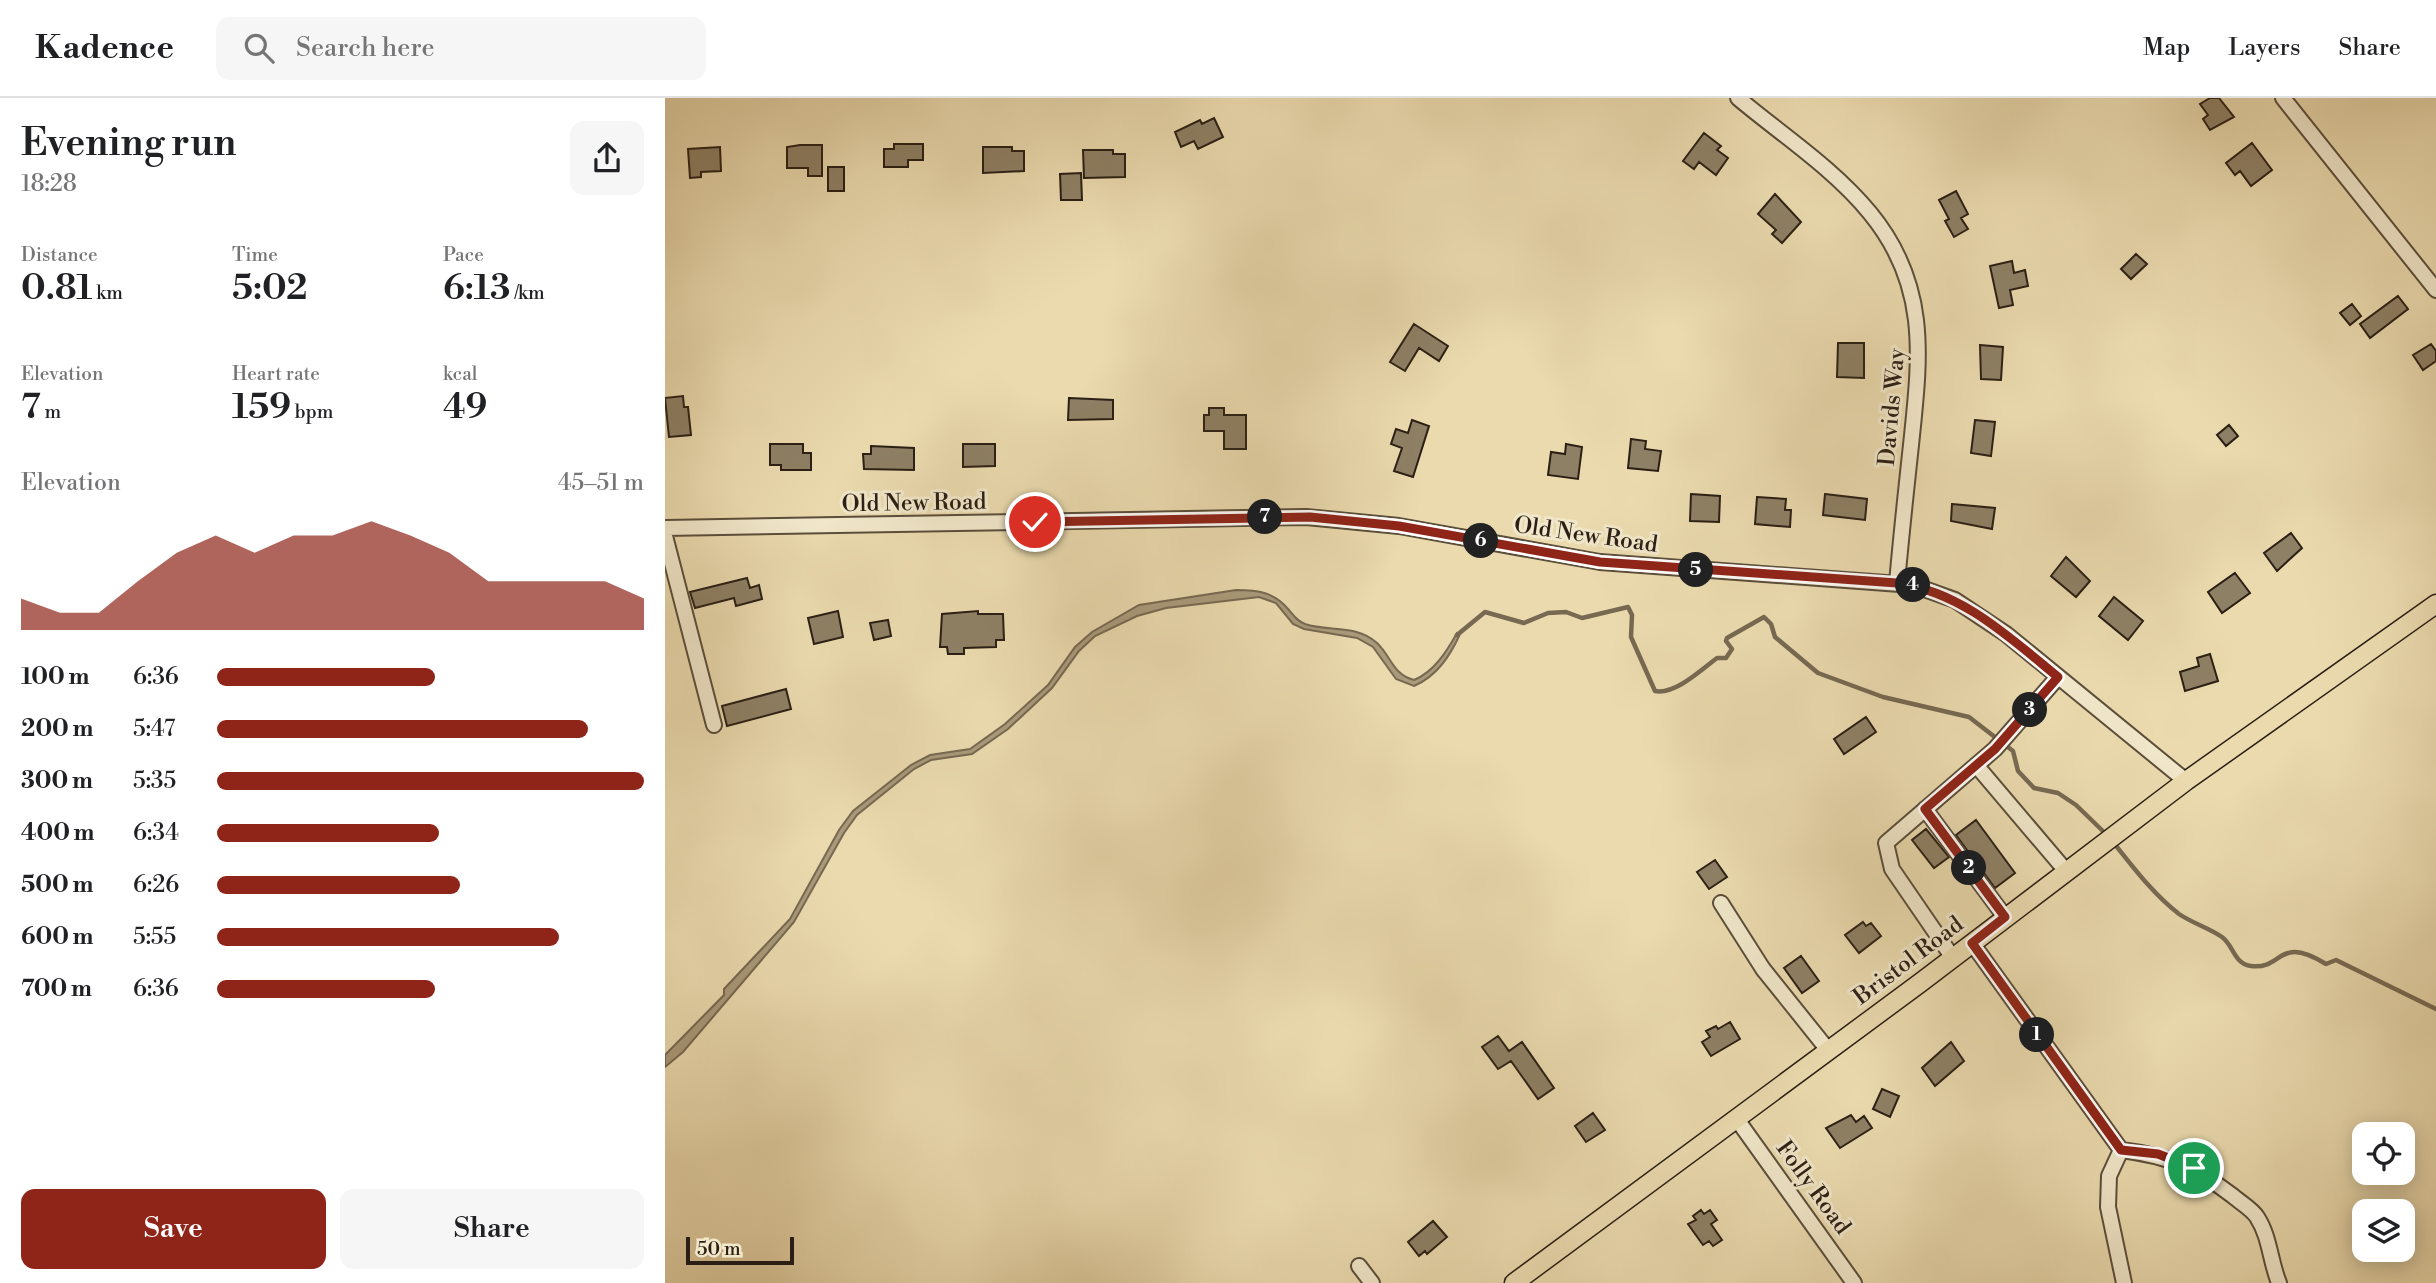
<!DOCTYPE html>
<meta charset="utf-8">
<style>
body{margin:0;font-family:"Libre Bodoni",serif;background:#f6f6f6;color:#202124;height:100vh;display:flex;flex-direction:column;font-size:26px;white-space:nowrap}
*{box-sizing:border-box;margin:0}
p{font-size:23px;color:#757577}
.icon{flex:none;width:38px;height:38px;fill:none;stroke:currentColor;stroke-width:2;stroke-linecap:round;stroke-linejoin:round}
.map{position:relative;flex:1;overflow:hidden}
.side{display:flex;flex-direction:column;background:#fff;width:665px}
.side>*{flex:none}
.buttons{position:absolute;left:1687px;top:1024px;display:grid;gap:14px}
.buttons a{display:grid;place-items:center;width:63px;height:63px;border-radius:14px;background:#fff;box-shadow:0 4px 18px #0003;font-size:35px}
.scale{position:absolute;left:21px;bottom:18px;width:108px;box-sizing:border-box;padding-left:7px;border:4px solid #2b1f15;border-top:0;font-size:19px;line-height:24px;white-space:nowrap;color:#2b1f15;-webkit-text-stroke:5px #f1e7ca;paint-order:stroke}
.pin{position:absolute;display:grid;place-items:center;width:60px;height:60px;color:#fff;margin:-30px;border:4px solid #fff;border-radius:50%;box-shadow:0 2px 7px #0007}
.km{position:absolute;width:35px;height:35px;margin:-18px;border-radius:50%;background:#222;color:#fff;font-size:19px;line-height:35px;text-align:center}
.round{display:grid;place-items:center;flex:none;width:74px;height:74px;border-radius:14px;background:#f6f6f6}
.overview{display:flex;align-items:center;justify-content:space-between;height:119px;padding:0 21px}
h1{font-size:38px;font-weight:600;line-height:52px}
.figures{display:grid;grid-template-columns:repeat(3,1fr);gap:10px;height:119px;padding:7px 21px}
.figures div{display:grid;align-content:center}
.figures b{font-size:35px;font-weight:600}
.figures small{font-size:19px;font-weight:400}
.figures p{font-size:19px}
.chart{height:196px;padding:14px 21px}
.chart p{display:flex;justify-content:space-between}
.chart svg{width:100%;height:126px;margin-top:7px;fill:#8f2418;opacity:.7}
.primary-button{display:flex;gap:14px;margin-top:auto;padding:14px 21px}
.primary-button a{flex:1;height:80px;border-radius:14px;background:#8f2418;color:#fff;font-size:28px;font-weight:600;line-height:80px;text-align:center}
.primary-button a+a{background:#f6f6f6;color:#202124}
ul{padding:0 21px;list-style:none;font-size:23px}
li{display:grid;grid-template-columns:112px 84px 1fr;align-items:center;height:52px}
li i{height:18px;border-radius:9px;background:#8f2418}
header{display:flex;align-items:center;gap:42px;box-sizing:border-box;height:98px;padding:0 35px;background:#fff;border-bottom:2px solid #e0e0e0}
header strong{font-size:33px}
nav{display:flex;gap:38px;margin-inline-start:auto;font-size:24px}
.search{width:490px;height:63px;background:#f6f6f6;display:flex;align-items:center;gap:18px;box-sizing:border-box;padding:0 24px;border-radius:14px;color:#757577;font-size:26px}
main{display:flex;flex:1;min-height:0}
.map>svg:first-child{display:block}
.water{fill:#a99a7a;stroke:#776952;stroke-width:2}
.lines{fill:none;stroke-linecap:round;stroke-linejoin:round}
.stream{stroke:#776952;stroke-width:4.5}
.building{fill:#8e8065;stroke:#2b1f15;stroke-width:2}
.minor-casing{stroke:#5b4e3b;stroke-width:18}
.major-casing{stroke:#2b1f15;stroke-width:21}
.minor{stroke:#f1e7ca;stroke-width:14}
.major{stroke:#eadaae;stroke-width:18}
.route-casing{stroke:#fff;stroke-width:14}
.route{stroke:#8f2418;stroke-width:9}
.labels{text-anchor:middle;stroke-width:6;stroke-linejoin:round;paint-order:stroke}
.street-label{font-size:23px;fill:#2b1f15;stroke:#f1e7ca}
</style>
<header>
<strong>Kadence</strong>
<div class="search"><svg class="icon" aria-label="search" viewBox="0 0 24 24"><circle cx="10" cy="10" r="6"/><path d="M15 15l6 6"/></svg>Search here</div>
<nav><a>Map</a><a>Layers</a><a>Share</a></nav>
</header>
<main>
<section class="side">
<div class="overview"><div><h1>Evening run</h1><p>18:28</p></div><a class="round"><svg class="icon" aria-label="share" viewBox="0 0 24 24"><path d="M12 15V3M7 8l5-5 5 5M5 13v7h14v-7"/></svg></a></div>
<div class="figures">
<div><p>Distance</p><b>0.81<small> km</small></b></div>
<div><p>Time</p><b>5:02</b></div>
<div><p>Pace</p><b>6:13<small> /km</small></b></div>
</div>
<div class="figures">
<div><p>Elevation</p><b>7<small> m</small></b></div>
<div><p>Heart rate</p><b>159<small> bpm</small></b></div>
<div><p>kcal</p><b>49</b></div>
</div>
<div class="chart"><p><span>Elevation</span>45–51 m</p>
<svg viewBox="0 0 160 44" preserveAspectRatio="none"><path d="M0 44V33L10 38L20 38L30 27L40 17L50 11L60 17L70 11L80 11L90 6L100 11L110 17L120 27L130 27L140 27L150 27L160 33V44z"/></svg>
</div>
<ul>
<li><b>100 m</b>6:36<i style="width:51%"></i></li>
<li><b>200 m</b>5:47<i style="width:87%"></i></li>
<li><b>300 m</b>5:35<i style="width:100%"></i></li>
<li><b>400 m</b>6:34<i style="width:52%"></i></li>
<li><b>500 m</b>6:26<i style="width:57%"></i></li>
<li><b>600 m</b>5:55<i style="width:80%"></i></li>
<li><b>700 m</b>6:36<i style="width:51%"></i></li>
</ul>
<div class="primary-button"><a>Save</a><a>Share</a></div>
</section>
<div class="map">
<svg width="1771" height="1185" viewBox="0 0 1771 1185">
<rect width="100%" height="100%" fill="#eadaae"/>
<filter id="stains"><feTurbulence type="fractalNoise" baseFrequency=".00286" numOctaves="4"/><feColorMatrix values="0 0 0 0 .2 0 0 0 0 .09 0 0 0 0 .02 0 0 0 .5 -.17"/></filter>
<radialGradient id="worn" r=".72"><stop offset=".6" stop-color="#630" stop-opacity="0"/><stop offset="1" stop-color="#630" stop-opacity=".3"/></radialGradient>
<path class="water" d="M 571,492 C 593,492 609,494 624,512 C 629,518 632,523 640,526 C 664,534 691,526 712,545 C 726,558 728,577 749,582 C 769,574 782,553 792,535 L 795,536 C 785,558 772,578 749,588 L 731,581 L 708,549 L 692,540 L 639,531 L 628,526 L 611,505 L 594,499 L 501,510 L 472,518 L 430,538 L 414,553 L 387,590 L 343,631 L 307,656 L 266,662 L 249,671 L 192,717 L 179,735 L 129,824 L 18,954 L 0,969 L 0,957 L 59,897 L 59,891 L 125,821 L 174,732 L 188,713 L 246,667 L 265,657 L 305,651 L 340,626 L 383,587 L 410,549 L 427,534 L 474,507 Z"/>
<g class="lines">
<path class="stream" d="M 792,537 L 820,514 L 859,525 L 883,515 L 901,514 L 917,520 L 963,509 L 967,517 L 966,539 L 990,593 C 1010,597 1036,572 1052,560 L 1061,560 L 1067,551 L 1061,543 L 1062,540 L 1099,519 L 1106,526 L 1110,539 L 1153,575 L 1218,599 L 1304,619 L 1348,653 L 1353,673 L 1369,690 L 1393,695 L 1411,707 L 1442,737
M 1448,744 C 1468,769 1488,796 1514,816 C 1527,825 1544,830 1557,839 C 1569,848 1569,866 1586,868 C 1619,872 1612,836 1661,866 L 1671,862 L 1771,911"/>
</g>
<path class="building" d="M 1545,0 L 1554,0 L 1569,19 L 1545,32 L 1538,21 L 1543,17 L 1535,6 Z
M 549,20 L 558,39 L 533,51 L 529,43 L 516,49 L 510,34 L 535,22 L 537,26 Z
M 1039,35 L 1056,48 L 1052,52 L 1063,60 L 1051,77 L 1034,64 L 1029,71 L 1018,63 Z
M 1587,45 L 1607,72 L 1586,88 L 1575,73 L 1570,77 L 1561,65 Z
M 229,46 L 258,46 L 258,62 L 243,62 L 243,69 L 219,69 L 219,51 L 229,51 Z
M 135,47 L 157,47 L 157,78 L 143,78 L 143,70 L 122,70 L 122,49 Z
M 55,49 L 56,73 L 36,74 L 36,79 L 25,80 L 23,51 Z
M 318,49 L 347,49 L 347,53 L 359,53 L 359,73 L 318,75 Z
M 418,52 L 448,52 L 448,56 L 460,56 L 460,79 L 419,80 Z
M 163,69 L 179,69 L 179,93 L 163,93 Z
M 416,75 L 417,102 L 396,102 L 395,76 Z
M 1291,93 L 1303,116 L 1296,120 L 1303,131 L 1289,139 L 1280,123 L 1284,121 L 1274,102 Z
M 1110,96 L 1136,124 L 1117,145 L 1107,136 L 1111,132 L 1093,116 Z
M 1471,156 L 1482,166 L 1466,181 L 1456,171 Z
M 1347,163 L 1349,175 L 1360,172 L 1363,188 L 1345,192 L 1348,207 L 1334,210 L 1325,168 Z
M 1733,198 L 1743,211 L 1705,240 L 1695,226 Z
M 1687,206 L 1696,218 L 1685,227 L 1675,215 Z
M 749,226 L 783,248 L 774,263 L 754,250 L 740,273 L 725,264 Z
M 1173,245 L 1199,245 L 1199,280 L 1172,279 Z
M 1766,246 L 1771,253 L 1771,263 L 1758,272 L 1748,257 Z
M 1315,247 L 1338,249 L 1336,282 L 1316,281 Z
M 18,298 L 19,309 L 23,309 L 26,337 L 4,339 L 0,300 Z
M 404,300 L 448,302 L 448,321 L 403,322 Z
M 544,310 L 559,310 L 559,317 L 581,317 L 581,351 L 559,351 L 559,333 L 539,333 L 539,317 L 544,317 Z
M 747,322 L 764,328 L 748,379 L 729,373 L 737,350 L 726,346 L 731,331 L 743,335 Z
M 1310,322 L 1330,324 L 1326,358 L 1306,355 Z
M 1564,327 L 1573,338 L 1561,348 L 1552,337 Z
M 966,341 L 981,343 L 980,351 L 996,353 L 993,373 L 963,370 Z
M 105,346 L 138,346 L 138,355 L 146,355 L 146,372 L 116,372 L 116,367 L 105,367 Z
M 298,346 L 330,346 L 330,368 L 298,369 Z
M 901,346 L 917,349 L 913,381 L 883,377 L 886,354 L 900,356 Z
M 206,348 L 249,350 L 249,372 L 199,371 L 198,356 L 206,356 Z
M 1026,396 L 1055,398 L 1054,424 L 1025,423 Z
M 1160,396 L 1202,401 L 1200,422 L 1158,417 Z
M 1092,399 L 1121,401 L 1120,412 L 1126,412 L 1125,429 L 1090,426 Z
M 1287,406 L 1330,410 L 1327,431 L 1286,423 Z
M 1626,435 L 1637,450 L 1612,473 L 1599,455 Z
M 1401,459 L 1425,483 L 1411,499 L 1386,478 Z
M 1570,475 L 1585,495 L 1557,515 L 1543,494 Z
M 82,480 L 85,490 L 94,487 L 97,501 L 71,508 L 69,500 L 30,510 L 25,494 Z
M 1449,499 L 1478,523 L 1463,542 L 1434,518 Z
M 173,513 L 178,539 L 149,546 L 143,520 Z
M 313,513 L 313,516 L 338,516 L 339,542 L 331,542 L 331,549 L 299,550 L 299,556 L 283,556 L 282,549 L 275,549 L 277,516 Z
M 223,522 L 226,538 L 209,542 L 205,525 Z
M 1545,556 L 1553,583 L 1520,593 L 1515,574 L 1534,568 L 1532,560 Z
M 121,591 L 126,611 L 62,628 L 57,608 Z
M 1201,619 L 1211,634 L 1179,656 L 1169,641 Z
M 1311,722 L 1350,775 L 1330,790 L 1291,737 Z
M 1261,731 L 1284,759 L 1269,770 L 1247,742 Z
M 1050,762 L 1062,779 L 1044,791 L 1032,774 Z
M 1198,824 L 1201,828 L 1206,825 L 1216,838 L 1194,855 L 1180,837 Z
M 1136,858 L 1154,883 L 1137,895 L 1119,870 Z
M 1065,924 L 1075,941 L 1046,958 L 1037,944 L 1045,939 L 1041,933 L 1051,928 L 1053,931 Z
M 833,938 L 844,953 L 857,944 L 889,990 L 873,1001 L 846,963 L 833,971 L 817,949 Z
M 1286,944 L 1299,963 L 1270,988 L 1257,970 Z
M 1217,991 L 1234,998 L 1225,1019 L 1208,1011 Z
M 928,1015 L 940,1032 L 921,1044 L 910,1028 Z
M 1186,1017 L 1191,1024 L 1199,1018 L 1207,1030 L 1175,1050 L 1161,1030 Z
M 1036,1112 L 1039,1116 L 1045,1112 L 1052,1122 L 1046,1126 L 1057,1142 L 1048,1148 L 1044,1143 L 1038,1147 L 1023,1126 L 1031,1122 L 1028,1118 Z
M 768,1123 L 782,1139 L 762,1156 L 760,1153 L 754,1158 L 743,1144 Z"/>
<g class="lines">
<defs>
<path id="minor" d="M 1073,0 C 1117,37 1168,70 1205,115 C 1265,188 1255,260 1246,347 C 1241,393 1236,439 1232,485
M 1618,0 L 1771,192
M 0,430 L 641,419 L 734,428 L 935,464 L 1248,487 L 1290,502 L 1341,536 L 1521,683
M 0,438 L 49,627
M 1311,667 L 1401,773
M 1260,711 L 1340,819
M 1056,805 L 1098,871 L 1163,952
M 1307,845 L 1456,1052 C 1504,1058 1530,1069 1568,1098 C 1576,1105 1587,1111 1592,1119 C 1605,1139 1605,1163 1614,1185
M 1288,860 L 1227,771 L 1221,745 L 1330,651 L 1393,579
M 1071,1020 L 1189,1185
M 1456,1052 L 1444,1078 L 1443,1109 L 1459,1185
M 694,1168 L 707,1185"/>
<path id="major" d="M 849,1185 L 1255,885 L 1521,683 L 1771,506"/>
</defs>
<use href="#minor" class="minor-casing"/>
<use href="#major" class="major-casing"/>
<use href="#minor" class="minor"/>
<use href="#major" class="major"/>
</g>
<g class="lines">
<defs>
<path id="route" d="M 370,424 L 645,419 L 734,428 L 935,464 L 1232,485 C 1297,494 1344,539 1393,579 L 1330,651 L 1260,711 L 1340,819 L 1307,845 L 1456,1052 L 1493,1056 L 1529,1070"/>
</defs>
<use href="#route" class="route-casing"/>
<use href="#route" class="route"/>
</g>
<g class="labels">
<g class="street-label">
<text transform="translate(1226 309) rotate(-85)" y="8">Davids Way</text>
<text transform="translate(249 404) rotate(-1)" y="8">Old New Road</text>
<text transform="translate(921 436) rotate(8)" y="8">Old New Road</text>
<text transform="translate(1243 862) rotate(-37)" y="8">Bristol Road</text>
<text transform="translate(1149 1089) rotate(54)" y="8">Folly Road</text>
</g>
</g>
<rect width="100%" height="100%" filter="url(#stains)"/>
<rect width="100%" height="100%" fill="url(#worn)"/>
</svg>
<div class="buttons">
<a><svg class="icon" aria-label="locate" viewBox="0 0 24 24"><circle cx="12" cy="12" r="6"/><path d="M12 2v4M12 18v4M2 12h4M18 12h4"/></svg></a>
<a><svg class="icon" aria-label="layers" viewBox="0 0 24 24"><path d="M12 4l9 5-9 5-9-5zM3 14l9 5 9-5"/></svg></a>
</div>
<div class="scale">50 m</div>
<div class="pin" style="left:1529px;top:1070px;background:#1e9e55"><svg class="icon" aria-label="arrive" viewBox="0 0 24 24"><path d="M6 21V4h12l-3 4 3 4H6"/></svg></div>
<div class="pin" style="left:370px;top:424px;background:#d93025"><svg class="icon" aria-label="check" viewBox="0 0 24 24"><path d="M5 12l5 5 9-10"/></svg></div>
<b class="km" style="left:1372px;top:937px">1</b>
<b class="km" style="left:1304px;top:770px">2</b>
<b class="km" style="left:1365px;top:612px">3</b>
<b class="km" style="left:1248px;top:487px">4</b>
<b class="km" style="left:1031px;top:472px">5</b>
<b class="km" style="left:816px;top:443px">6</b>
<b class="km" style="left:600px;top:419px">7</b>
</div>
</main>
